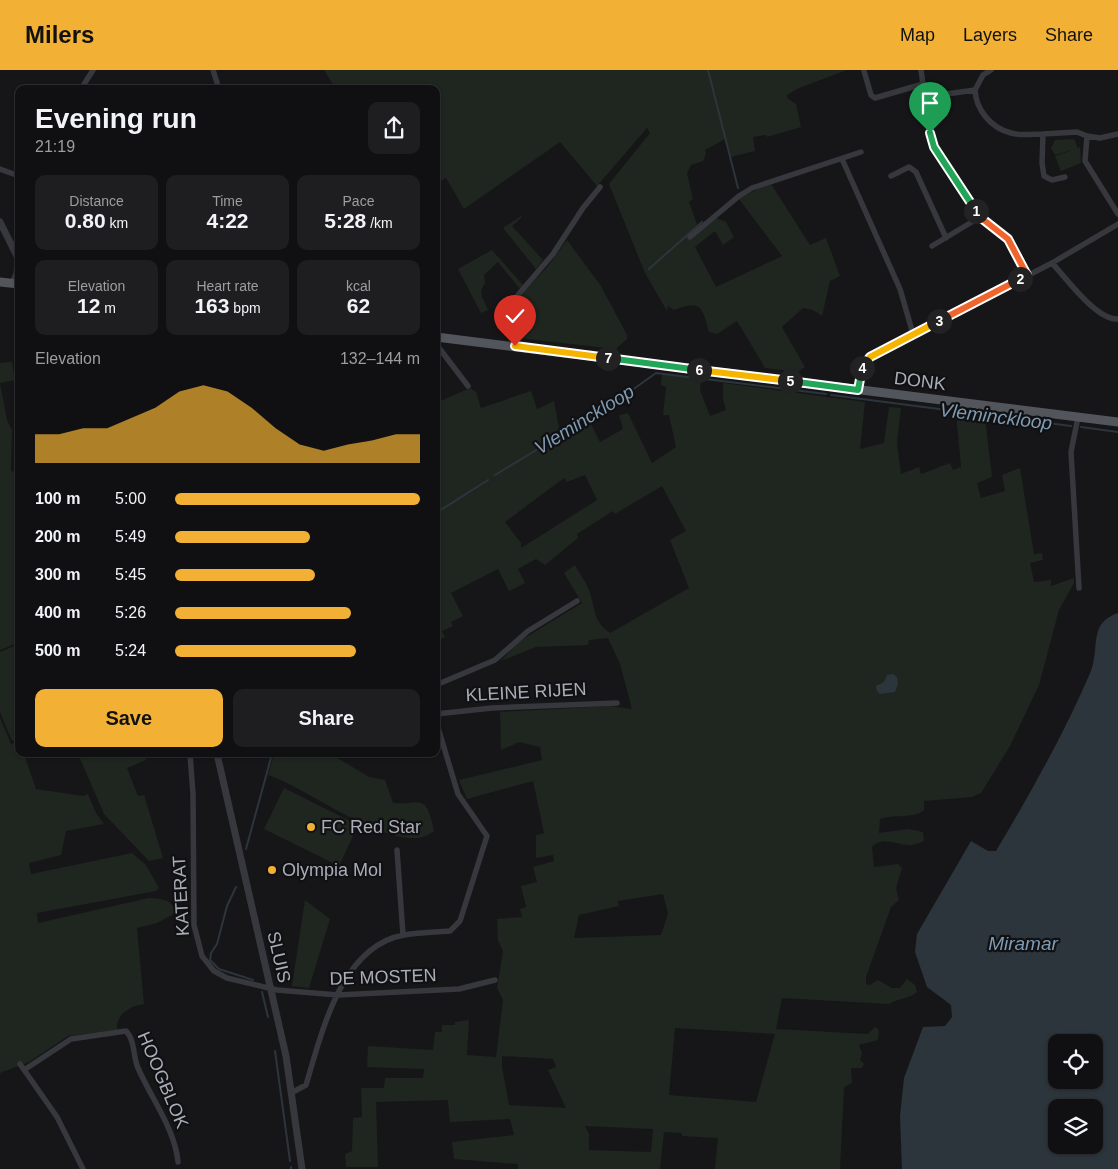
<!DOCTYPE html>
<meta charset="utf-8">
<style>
body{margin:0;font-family:Helvetica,sans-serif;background:#1e1e20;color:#f1f3f6;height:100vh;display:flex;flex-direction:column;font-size:19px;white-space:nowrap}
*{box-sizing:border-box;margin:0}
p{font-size:16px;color:#9c9d9f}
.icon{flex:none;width:28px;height:28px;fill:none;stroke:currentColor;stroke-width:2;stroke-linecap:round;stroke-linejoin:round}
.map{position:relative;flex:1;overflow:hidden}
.drawer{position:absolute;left:15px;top:15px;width:425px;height:672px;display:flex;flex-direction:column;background:#101012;border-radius:10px;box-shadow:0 1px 4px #0004,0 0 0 1px #303032}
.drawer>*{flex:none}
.buttons{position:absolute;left:1048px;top:964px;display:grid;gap:10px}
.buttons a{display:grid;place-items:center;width:55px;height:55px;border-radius:10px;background:#101012;box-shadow:0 1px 4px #0004,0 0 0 1px #303032;font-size:25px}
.pin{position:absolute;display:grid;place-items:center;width:42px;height:42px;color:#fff;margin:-51px -21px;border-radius:50% 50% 50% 0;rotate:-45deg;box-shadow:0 0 5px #0007}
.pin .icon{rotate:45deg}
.km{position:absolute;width:25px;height:25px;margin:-12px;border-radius:50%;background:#222;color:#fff;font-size:14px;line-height:25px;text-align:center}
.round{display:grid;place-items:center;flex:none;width:52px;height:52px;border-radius:10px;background:#1e1e20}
.overview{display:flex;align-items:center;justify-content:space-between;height:85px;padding:0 20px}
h1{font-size:28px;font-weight:700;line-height:38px}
.figures{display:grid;grid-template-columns:repeat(3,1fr);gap:8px;height:85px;padding:5px 20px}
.figures div{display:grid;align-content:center;border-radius:10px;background:#1e1e20;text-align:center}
.figures b{font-size:21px;font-weight:700}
.figures small{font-size:14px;font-weight:400}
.figures p{font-size:14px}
.chart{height:140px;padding:10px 20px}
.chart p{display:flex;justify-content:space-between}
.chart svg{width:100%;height:90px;margin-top:5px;fill:#f2b134;opacity:.7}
.primary-button{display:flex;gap:10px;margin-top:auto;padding:10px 20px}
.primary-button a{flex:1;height:58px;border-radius:10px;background:#f2b134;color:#111;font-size:20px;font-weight:700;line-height:58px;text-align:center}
.primary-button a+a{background:#1e1e20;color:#f1f3f6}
ul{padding:0 20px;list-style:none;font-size:16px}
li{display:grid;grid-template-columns:80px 60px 1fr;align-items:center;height:38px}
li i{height:12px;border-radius:6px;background:#f2b134}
header{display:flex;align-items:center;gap:30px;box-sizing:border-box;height:70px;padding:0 25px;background:#f2b134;color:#111}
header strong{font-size:24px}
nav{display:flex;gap:28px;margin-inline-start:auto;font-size:18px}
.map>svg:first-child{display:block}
.green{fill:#1e261f;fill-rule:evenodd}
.water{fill:#2c353c;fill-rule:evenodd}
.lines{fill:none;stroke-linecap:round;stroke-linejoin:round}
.stream{stroke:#2c353c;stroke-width:2}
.minor{stroke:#37383d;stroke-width:5.5}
.tertiary{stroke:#37383d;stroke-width:7}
.primary{stroke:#53555c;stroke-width:9}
.split-1-casing{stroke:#fff;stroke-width:10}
.split-2-casing{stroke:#fff;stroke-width:10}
.split-3-casing{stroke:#fff;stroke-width:10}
.split-4-casing{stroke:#fff;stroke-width:10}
.split-5-casing{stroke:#fff;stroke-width:10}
.split-6-casing{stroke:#fff;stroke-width:10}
.split-7-casing{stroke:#fff;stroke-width:10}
.split-8-casing{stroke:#fff;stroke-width:10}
.split-1{stroke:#22a559;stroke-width:6}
.split-2{stroke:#f0652b;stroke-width:6}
.split-3{stroke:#f0652b;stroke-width:6}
.split-4{stroke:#f5b400;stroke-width:6}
.split-5{stroke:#22a559;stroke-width:6}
.split-6{stroke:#f5b400;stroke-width:6}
.split-7{stroke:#22a559;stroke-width:6}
.split-8{stroke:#f5b400;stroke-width:6}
.poi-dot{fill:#f2b134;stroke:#111113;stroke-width:2}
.labels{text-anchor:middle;stroke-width:4.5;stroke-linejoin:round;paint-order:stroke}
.street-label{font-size:18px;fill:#a8adb8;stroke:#111113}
.poi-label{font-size:18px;fill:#a8adb8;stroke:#111113;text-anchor:start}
.water-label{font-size:19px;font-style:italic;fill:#7f9bb3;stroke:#111113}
</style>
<header>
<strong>Milers</strong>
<nav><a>Map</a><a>Layers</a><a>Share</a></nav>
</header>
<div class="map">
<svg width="1118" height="1099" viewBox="0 0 1118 1099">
<rect width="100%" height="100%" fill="#161618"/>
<path class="green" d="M 324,0 L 847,0 L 799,18 L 787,25 L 787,28 L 796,34 L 801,57 L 767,67 L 766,65 L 753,67 L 755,81 L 731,87 L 725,69 L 705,80 L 706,84 L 703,91 L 691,95 L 687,103 L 693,129 L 689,132 L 699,160 L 716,148 L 726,152 L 734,167 L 723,175 L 715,161 L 695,177 L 716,217 L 782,186 L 739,129 L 742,126 L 771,114 L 810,175 L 826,168 L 840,206 L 830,211 L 822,246 L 813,240 L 803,238 L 782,257 L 805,297 L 798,302 L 765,298 L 737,251 L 717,264 L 709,262 C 702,237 702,230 674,240 L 668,236 L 667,241 L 645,203 L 609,114 L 650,63 L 647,58 L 597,116 L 560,72 L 464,139 L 446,108 L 436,113 L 436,19 L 336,19 Z
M 1074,69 L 1078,78 L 1080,77 L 1081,93 L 1061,101 L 1055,86 L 1078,78 L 1055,85 L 1051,78 L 1055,70 Z
M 521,146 L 522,147 L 512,156 L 543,190 L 536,199 L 503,158 Z
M 567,170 L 601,216 L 627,265 L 627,269 L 616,279 L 518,268 L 515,242 L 517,234 L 521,225 L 548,196 Z
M 492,180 L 523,215 L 520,219 L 498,192 L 484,205 L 485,213 C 477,224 484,229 488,240 L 481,243 L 458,199 Z
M 12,292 L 15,310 L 0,313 L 7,350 L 12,360 L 11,401 L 19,403 L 19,572 L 0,580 L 0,293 Z
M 662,304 L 701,308 L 700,320 L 710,346 L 726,340 L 723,329 L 723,313 L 865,332 L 860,379 L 884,373 L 889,337 L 901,338 L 897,373 L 901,404 L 919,397 L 921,404 L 950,393 L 953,400 L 961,397 L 956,343 L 985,347 L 992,407 L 977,413 L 981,428 L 1005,421 L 1002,405 L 1020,398 L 1034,484 L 1042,483 L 1043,490 L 1030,493 L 1034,512 L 1051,510 L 1051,516 L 1074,508 L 1074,513 L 1059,540 L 1039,615 L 1010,676 L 981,723 L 972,727 L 924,731 L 924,740 C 914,749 895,744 880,749 L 879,763 L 908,759 L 923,762 L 924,771 C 918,773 913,776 908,775 C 895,774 882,766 872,777 L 874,797 L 898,794 L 902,798 L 896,818 L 899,830 L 891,837 L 866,907 L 866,914 L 870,915 L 878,910 L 892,918 L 900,918 L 907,909 L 915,915 L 917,922 C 910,929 898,928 889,934 L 782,928 L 776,959 L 868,964 L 875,957 L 879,960 L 878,970 L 859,975 L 862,983 L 860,990 L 864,994 L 862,998 L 851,998 L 852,1013 L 844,1017 L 840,1099 L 715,1099 L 718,1068 L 682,1066 L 682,1063 L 664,1062 L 660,1099 L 518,1099 L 518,1094 L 454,1089 L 452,1072 L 514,1065 L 510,1049 L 450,1052 L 448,1030 L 376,1032 L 378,1097 L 346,1097 L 345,1084 L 352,1081 L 353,1048 L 362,1047 L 361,1018 L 384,1018 L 385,1008 L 423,1008 L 424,999 L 367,997 L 368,976 L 433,980 L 435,962 L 442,962 L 442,955 L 455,955 L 455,952 L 469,950 L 467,985 L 496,987 L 503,930 L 497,918 L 503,881 L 498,870 L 497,849 L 522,847 L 520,839 L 526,837 L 521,816 L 537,812 L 533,797 L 554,791 L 553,785 L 536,788 L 536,765 L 544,763 L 533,711 L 467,729 L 459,710 L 542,690 L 540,677 L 519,672 L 501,680 L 500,642 L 610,636 L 632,639 L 620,594 L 608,568 L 589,570 L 588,575 L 536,577 L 501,591 L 518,572 L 582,533 L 564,503 L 575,495 C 579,503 586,512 589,520 C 596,539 592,550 610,563 L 689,518 L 670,470 L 686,461 L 662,416 L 615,444 L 613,441 L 577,464 L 578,468 L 545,495 L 536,489 L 518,499 L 525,513 L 509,521 L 498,499 L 451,523 L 463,546 L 451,552 L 453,556 L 442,561 L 445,567 L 436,572 L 436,333 L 470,318 L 476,322 L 481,338 L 531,321 L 537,339 L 554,331 L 560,363 L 588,348 L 600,372 L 623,359 L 619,345 L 628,343 L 652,393 L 676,377 L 669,345 L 663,345 L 666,317 L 661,315 ZM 585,405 L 597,430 L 521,478 L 521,473 L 505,452 L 564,408 L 567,412 ZM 663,824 L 668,844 L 661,865 L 574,868 L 579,845 L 619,836 L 618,831 ZM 675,958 L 775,964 L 756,1032 L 669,1025 ZM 502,986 L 553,989 L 556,997 L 548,1000 L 566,1038 L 509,1035 L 502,997 ZM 585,1056 L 653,1059 L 651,1082 L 589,1080 L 589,1064 Z
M 19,574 L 19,668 L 12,671 L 0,642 L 0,582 Z
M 0,648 L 11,674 L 19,671 L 19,684 L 24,684 L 36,719 L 83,726 L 88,724 L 96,743 L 104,754 L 66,761 L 61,785 L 29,793 L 31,804 L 132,783 L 146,795 L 159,818 L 156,821 L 37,843 L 38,853 L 149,828 C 162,829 171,829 177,842 L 157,853 L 137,858 L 144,934 C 131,936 116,943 117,960 L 68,966 L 29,992 L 0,1003 Z
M 78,684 L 144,684 L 146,690 L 127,698 L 138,726 L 144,725 L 163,788 L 149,791 L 104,744 Z
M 274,684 L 331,684 L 369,707 L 385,710 L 393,733 C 422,735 426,722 434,761 C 400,791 306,716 268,705 Z
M 284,718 L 358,755 L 339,796 L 264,759 Z
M 305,830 L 330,849 L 309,918 L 292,916 Z"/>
<path class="water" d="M 1118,543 L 1118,1099 L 902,1099 L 900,1046 L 904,1008 L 923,957 L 945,956 L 952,947 L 951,935 L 927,917 L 915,882 L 917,864 L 971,771 L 988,781 L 996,781 C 1031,722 1064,664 1091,601 C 1100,577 1088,553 1118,543 ZM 1056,972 L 1094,972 L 1094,1010 L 1056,1010 ZM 1056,1038 L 1094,1038 L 1094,1075 L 1056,1075 Z
M 893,604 L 897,607 L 898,614 L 895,622 L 880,624 L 877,621 L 876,616 L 884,612 L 887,605 Z"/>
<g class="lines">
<path class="stream" d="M 708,0 L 738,118
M 649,199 L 702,152
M 831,325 L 1071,356
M 1081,357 L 1118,362
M 495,405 L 614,333 L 656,303 L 826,324
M 436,443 L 488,410
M 246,779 L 272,684
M 236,817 L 227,836 L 217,874 L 211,883 L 210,890 L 219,899 L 253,910
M 262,922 L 268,947
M 275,981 L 290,1091
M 291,1097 L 291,1099"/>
<path class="minor" d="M 213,0 L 219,19
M 921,0 L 930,63 L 935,77 L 980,147 L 1008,169 L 1027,205
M 864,1 L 871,25 L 875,28 L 923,14
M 81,19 L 93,0
M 975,20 C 976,40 991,58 1011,63 C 1021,66 1033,64 1043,64
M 925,27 L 975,20 L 983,5 L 991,0
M 1087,66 L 1100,68 L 1118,64
M 842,89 L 900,219 L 913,264
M 0,99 L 19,106
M 891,106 L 909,97 L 916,102 L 946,168
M 1065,107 L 1052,110 L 1044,106 L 1042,93 L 1043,64 L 1077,62 L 1087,66 L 1085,91 L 1118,144
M 690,167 L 739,126 L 752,118 L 861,82
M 932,176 L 980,147
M 1052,193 C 1067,209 1096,250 1118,249
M 436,274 L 468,316
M 515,276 L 513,242 L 518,225 L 553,184 L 583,138 L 600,117
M 858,320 L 864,293 L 870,287 L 1052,193 L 1118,154
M 1078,347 L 1071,382 L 1079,518
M 436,615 L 495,590 L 528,561 L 577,531
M 436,644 L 492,638 L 617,633
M 190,684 L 193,724 L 194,855 L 202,886 L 214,901 L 227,908 L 277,920 L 338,925 L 459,919 L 495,910
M 397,780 L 403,865
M 20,994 L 57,1047 L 83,1099
M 24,1000 L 71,969 L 126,961 C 135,970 133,987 138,998 C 151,1028 175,1059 178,1092
M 291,1023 L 306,1015 C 322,962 341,876 404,865 C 419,862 435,862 450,861 L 460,851 L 487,766 L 458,724 L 436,651"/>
<path class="tertiary" d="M 0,152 L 19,190
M 13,213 L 17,203 L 18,188
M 217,684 L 286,986 L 302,1099"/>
<path class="primary" d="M 0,212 L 19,214
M 436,267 L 1118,352"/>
</g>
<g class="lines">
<defs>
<path id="split-1" d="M 930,63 L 934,77 L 976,141"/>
<path id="split-2" d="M 976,141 L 980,147 L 1008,169 L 1027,205 L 1020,209"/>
<path id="split-3" d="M 939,251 L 1020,209"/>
<path id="split-4" d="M 862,298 L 870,287 L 939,251"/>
<path id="split-5" d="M 790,311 L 858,320 L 862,298"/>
<path id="split-6" d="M 699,300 L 790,311"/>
<path id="split-7" d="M 608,288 L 699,300"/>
<path id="split-8" d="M 515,276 L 608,288"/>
</defs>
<use href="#split-1" class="split-1-casing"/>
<use href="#split-2" class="split-2-casing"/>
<use href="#split-3" class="split-3-casing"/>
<use href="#split-4" class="split-4-casing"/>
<use href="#split-5" class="split-5-casing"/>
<use href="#split-6" class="split-6-casing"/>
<use href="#split-7" class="split-7-casing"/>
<use href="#split-8" class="split-8-casing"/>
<use href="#split-1" class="split-1"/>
<use href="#split-2" class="split-2"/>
<use href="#split-3" class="split-3"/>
<use href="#split-4" class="split-4"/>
<use href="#split-5" class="split-5"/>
<use href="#split-6" class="split-6"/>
<use href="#split-7" class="split-7"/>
<use href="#split-8" class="split-8"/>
</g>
<g class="poi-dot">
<circle cx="311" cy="757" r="5"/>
<circle cx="272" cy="800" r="5"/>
</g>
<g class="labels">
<g class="street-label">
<text transform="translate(920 311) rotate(7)" y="6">DONK</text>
<text transform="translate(526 622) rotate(-3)" y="6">KLEINE RIJEN</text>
<text transform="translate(181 826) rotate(-93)" y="6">KATERAT</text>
<text transform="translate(279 887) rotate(77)" y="6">SLUIS</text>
<text transform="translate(383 907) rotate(-2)" y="6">DE MOSTEN</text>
<text transform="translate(163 1010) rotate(67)" y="6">HOOGBLOK</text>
</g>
<g class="poi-label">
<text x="321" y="763">FC Red Star</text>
<text x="282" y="806">Olympia Mol</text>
</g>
<g class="water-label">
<text transform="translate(996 346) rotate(7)" y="7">Vleminckloop</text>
<text transform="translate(584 349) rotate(-32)" y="7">Vleminckloop</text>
<text x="1023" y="880">Miramar</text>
</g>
</g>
</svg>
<div class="buttons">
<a><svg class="icon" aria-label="locate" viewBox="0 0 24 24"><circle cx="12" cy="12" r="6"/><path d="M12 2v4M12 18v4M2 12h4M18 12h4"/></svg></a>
<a><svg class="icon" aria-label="layers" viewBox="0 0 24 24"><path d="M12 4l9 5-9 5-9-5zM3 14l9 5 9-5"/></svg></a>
</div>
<div class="pin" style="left:930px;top:63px;background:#1e9e55"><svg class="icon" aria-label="arrive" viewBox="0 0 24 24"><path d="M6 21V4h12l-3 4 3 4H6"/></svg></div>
<div class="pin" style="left:515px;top:276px;background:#d93025"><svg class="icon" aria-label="check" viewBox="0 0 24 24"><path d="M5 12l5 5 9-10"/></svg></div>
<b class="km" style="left:976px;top:141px">1</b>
<b class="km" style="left:1020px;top:209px">2</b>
<b class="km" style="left:939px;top:251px">3</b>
<b class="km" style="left:862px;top:298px">4</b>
<b class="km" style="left:790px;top:311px">5</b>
<b class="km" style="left:699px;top:300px">6</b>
<b class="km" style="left:608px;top:288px">7</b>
<section class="drawer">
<div class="overview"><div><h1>Evening run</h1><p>21:19</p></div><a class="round"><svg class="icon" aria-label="share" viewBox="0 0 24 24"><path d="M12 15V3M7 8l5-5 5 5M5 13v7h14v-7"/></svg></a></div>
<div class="figures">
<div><p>Distance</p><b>0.80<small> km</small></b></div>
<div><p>Time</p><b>4:22</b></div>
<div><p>Pace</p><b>5:28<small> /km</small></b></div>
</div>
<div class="figures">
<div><p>Elevation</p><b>12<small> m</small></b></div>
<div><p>Heart rate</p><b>163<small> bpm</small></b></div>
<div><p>kcal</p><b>62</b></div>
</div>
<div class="chart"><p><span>Elevation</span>132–144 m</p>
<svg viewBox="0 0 160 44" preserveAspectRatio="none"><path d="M0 44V30L10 30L20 27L30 27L40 22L50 17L60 9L70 6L80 9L90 17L100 27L110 35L120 38L130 35L140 33L150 30L160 30V44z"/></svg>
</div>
<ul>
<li><b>100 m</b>5:00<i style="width:100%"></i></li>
<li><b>200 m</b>5:49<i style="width:55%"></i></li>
<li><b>300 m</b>5:45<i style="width:57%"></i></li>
<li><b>400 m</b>5:26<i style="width:72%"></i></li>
<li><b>500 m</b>5:24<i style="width:74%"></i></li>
</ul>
<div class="primary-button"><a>Save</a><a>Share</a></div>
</section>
</div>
